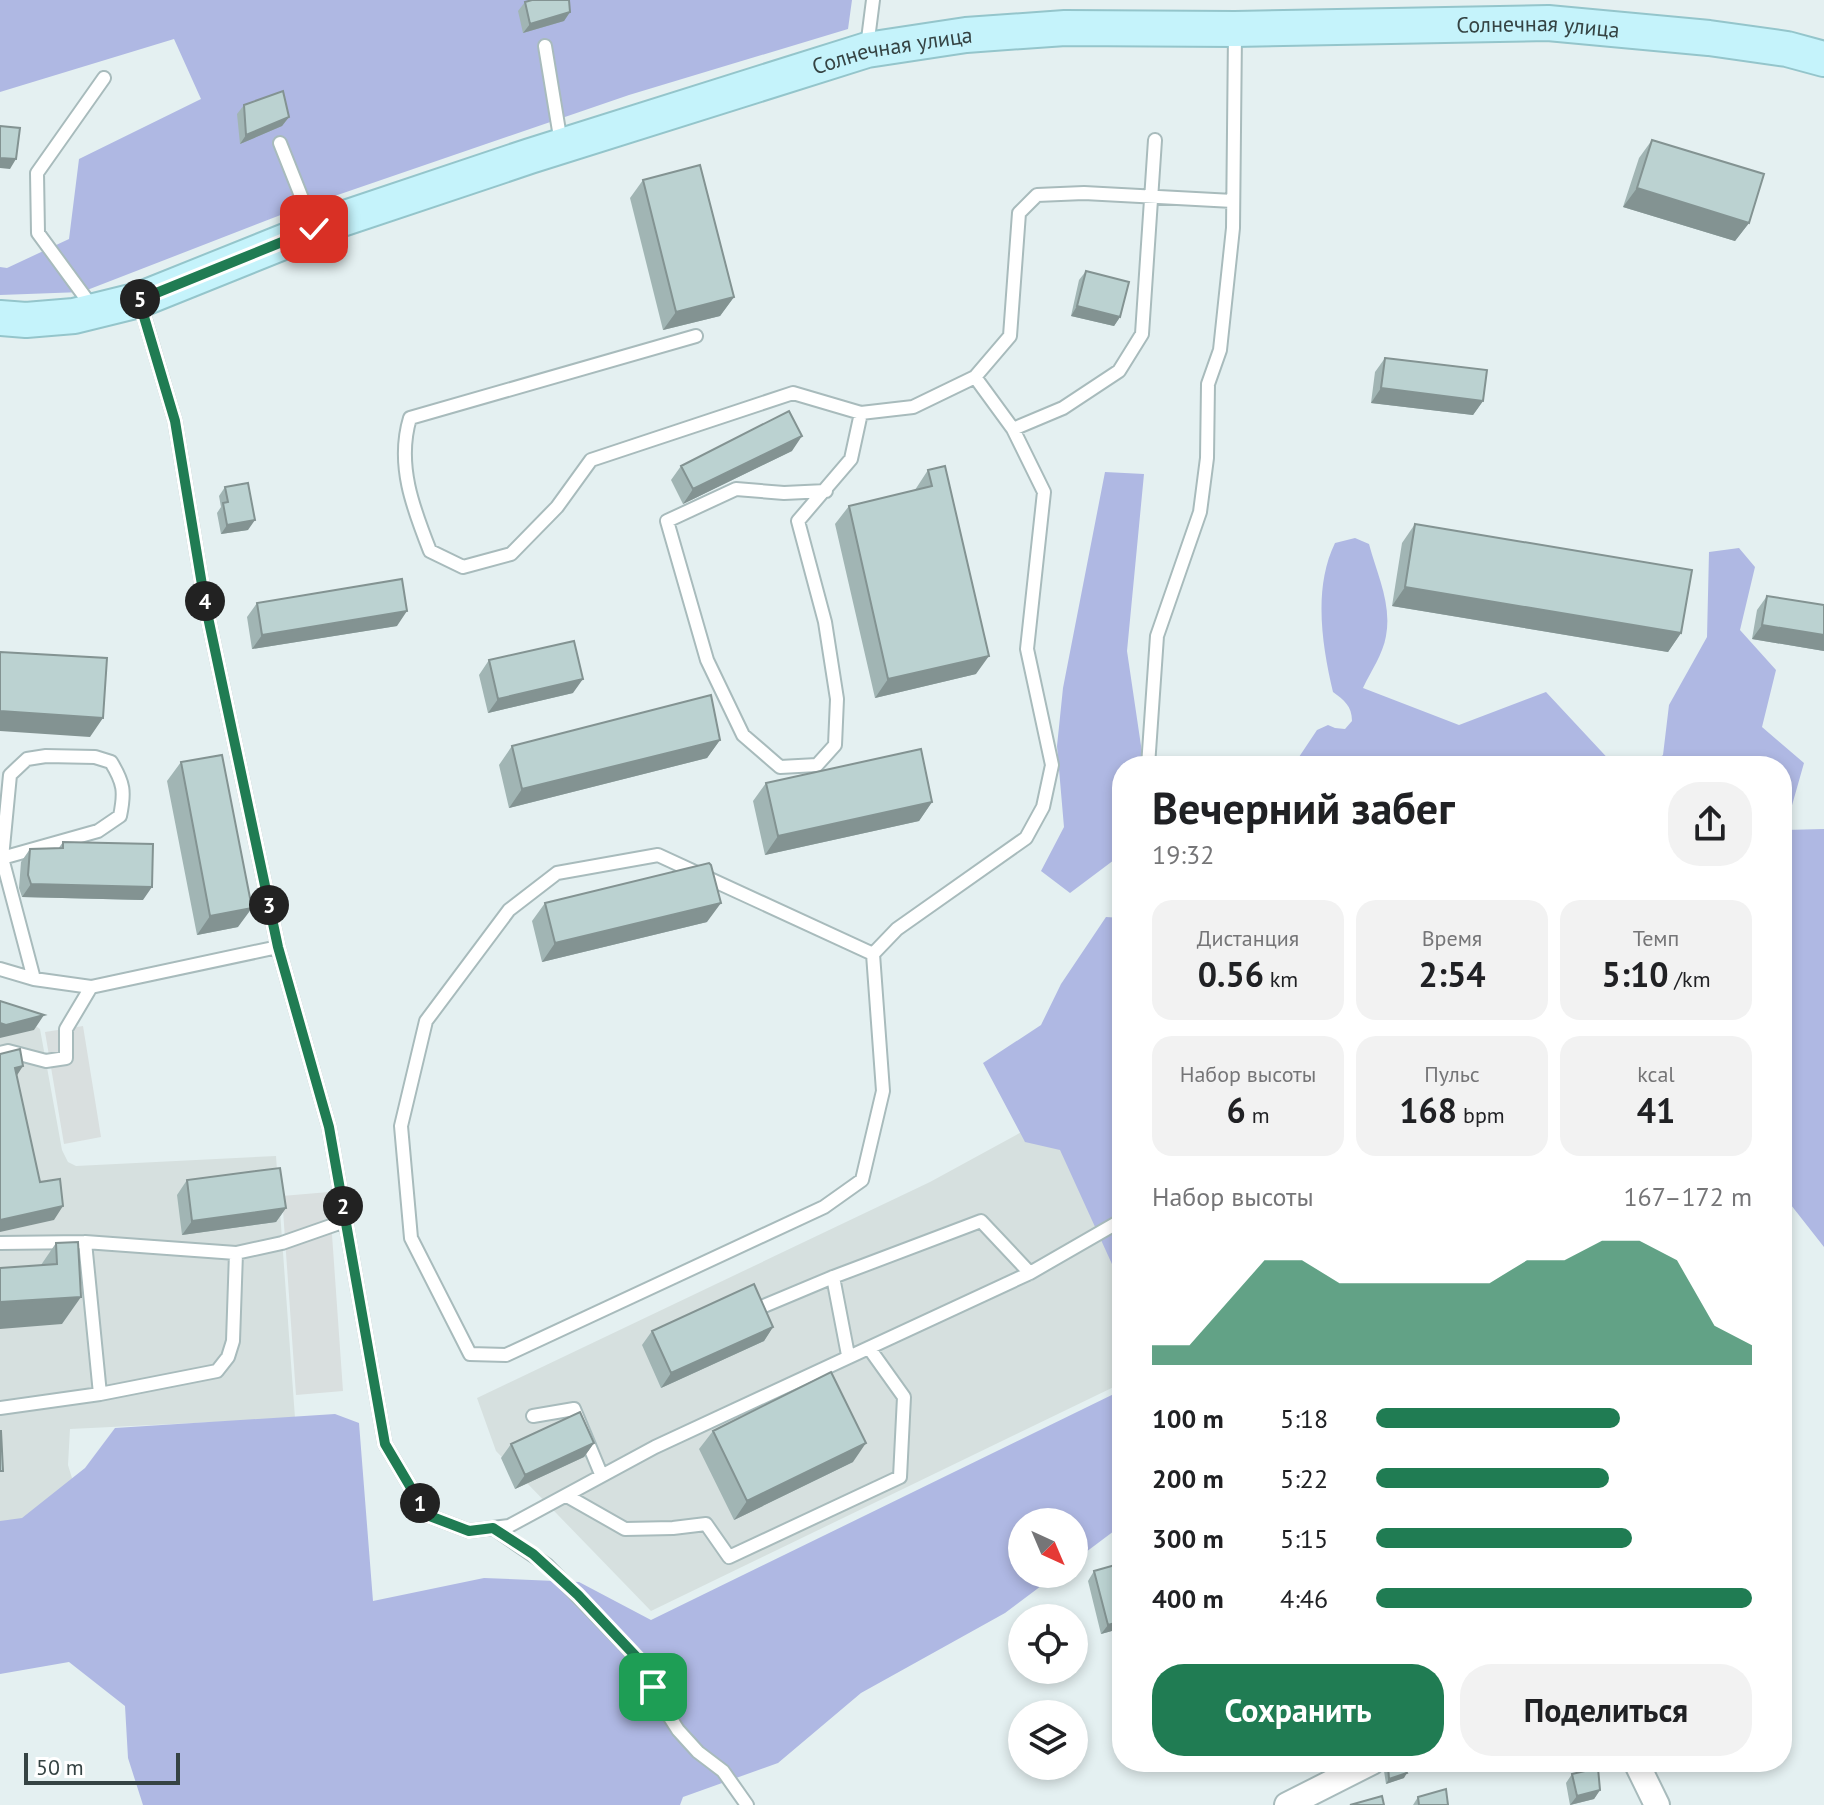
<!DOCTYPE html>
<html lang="ru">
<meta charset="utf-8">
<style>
body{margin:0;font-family:"PT Sans",sans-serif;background:#f2f2f2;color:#202124;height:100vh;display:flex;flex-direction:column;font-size:30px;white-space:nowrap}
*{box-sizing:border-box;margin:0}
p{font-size:26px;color:#757577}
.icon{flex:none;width:44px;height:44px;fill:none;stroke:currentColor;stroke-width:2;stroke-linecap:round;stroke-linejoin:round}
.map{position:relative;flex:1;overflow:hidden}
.drawer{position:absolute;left:1112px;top:756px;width:680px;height:1016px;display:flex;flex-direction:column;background:#fff;border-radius:32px;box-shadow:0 4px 12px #0003}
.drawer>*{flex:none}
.needle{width:52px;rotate:136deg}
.buttons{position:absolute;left:1008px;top:1508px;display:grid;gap:16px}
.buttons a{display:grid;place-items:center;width:80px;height:80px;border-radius:50%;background:#fff;box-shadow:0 4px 12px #0003;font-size:40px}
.scale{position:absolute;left:24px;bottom:20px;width:156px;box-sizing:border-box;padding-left:8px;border:4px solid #354343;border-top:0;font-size:22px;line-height:28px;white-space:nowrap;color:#354343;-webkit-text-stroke:6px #fff;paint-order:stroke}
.pin{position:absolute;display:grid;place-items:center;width:68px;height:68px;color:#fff;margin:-34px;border-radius:16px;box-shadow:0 4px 12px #0006}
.km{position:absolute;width:40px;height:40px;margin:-20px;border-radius:50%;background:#222;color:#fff;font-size:22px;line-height:40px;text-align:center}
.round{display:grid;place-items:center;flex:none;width:84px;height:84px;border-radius:32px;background:#f2f2f2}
.overview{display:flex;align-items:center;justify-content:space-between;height:136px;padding:0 40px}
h1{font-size:44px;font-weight:700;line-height:60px}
.figures{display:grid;grid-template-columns:repeat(3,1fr);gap:12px;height:136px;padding:8px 40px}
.figures div{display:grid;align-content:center;border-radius:20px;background:#f2f2f2;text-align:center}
.figures b{font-size:34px;font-weight:700}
.figures small{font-size:22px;font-weight:400}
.figures p{font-size:22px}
.chart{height:224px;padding:16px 40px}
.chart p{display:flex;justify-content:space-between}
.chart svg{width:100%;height:144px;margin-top:8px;fill:#207c53;opacity:.7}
.primary-button{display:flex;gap:16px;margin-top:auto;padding:16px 40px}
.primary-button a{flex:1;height:92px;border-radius:32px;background:#207c53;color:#fff;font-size:32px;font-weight:700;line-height:92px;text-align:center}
.primary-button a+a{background:#f2f2f2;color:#202124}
ul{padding:0 40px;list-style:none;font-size:26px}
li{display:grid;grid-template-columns:128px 96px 1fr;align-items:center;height:60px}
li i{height:20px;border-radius:10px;background:#207c53}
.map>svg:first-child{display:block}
.industrial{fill:#d6e0df}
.green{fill:#afb8e3}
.parking{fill:#d9dfdf}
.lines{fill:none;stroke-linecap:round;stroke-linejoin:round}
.lane-casing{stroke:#a8bbbc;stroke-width:16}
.street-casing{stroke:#a8bbbc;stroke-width:28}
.secondary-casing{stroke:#94c5cb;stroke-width:38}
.lane{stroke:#fff;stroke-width:12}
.street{stroke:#fff;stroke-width:24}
.secondary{stroke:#c5f3fb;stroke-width:34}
.wall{fill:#a1b5b4}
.shaded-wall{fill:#839392}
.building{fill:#bbd2d1;stroke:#839392;stroke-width:2}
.route-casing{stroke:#fff;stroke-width:16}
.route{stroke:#207c53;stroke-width:10}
.labels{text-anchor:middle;stroke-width:6;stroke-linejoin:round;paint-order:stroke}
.street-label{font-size:22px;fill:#354343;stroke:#fff}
</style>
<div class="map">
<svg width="1824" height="1805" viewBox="0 0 1824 1805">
<rect width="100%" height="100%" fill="#e4f0f1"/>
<path class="industrial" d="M 0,1016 L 30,1022 L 40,1029 L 62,1150 L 68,1162 L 76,1166 L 276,1156 L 295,1418 L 70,1429 L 68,1465 L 80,1504 L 0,1524 Z
M 1069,1106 L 1122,1221 L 1122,1383 L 651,1611 L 496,1451 L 477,1398 L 930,1182 Z"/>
<path class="green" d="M 0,0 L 852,0 L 848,29 L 629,95 L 291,211 L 82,292 L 0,295 L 0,267 L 7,268 L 69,239 L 79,159 L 201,99 L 174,39 L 0,92 Z
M 1105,472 L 1144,474 L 1127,651 L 1144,766 L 1122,766 L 1122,854 L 1070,893 L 1041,871 L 1064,827 L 1057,746 L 1063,688 Z
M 1355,538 L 1369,544 C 1377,574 1392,604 1386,636 C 1383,654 1371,671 1363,688 L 1459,725 L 1546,692 L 1615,766 L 1293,766 L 1317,730 L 1328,725 L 1335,728 L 1345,729 L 1352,721 C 1352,706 1344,700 1333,692 C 1322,645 1313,588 1335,543 Z
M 1739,548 L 1755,567 L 1740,630 L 1776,670 L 1762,727 L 1804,763 L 1785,830 L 1824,829 L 1824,1247 L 1791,1205 L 1782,1205 L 1782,766 L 1648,766 L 1663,755 L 1669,705 L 1707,637 L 1709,552 Z
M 1106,917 L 1122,918 L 1122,1286 L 1060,1150 L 1025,1142 L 983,1063 L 1041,1025 L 1061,984 Z
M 1122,1390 L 1122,1525 L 1074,1561 L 1074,1522 L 1022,1522 L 1022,1574 L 1057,1574 L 1005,1613 L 861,1693 L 778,1763 L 683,1797 L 680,1805 L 143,1805 L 128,1758 L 125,1706 L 69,1662 L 0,1674 L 0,1521 L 22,1518 L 85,1468 L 115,1428 L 335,1414 L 359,1423 L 373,1601 L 484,1578 L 579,1582 L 651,1620 Z"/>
<path class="parking" d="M 83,1026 L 101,1137 L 64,1144 L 45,1032 Z
M 329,1192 L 343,1391 L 296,1395 L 282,1196 Z"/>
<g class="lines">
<defs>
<path id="lane" d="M 545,46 L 561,143
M 867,47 L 873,0
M 280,143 L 313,226
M 140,303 L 175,421 L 205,603 L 278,947 L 329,1127 L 385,1444 L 427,1515 L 469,1531 L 509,1526 L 655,1447 L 1030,1273 L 1122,1220
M 93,308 L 38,233 L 37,173 L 104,78
M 696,336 L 410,418 C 396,464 413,508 430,551 L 463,567 L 511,554 L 557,507 L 591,460 L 793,393 L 861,413 L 913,407 L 975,377 L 1010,336 L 1019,213 L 1037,195 L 1084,193 L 1233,201
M 1013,429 L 1063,408 L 1119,371 L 1142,334 L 1155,140
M 826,491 L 784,493 L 736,489 L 667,521 L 707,660 L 743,735 L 780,767 L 817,765 L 835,745 L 837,699 L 825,622 L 798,521 L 851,459 L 861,413
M 1148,766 L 1157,636 L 1200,512 L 1207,458 L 1208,384 L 1220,350 L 1233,228 L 1235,33
M 2,858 L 10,775 L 27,759 L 46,756 L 95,757 L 111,762 C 124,783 125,792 120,816 L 98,831 L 2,858 L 34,979 L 91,987
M 873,954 L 658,855 L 557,873 L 509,910 L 426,1021 L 401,1126 L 411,1238 L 470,1354 L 506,1355 L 824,1207 L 862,1180 L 883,1091 L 873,954 L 897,929 L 1026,838 L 1043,807 L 1052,765 L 1027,649 L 1044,492 L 1013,429 L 975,377
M 0,969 L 34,979
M 0,1053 L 8,1051 L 46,1061 L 66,1058 L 66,1029 L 91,987 L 278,947
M 85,1242 L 100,1394 L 217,1371 L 228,1357 L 233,1341 L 236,1253
M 0,1243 L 85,1242 L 236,1253 L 282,1243 L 345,1221
M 833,1277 L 848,1355
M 759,1308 L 833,1277 L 981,1221 L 1030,1273
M 0,1408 L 100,1394
M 533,1416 L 574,1409 L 601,1474
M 567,1496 L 625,1529 L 673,1528 L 706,1524 L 729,1557 L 900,1477 L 904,1397 L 869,1348
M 493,1528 L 547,1565 L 644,1665 L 655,1694 L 678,1730 L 698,1752 L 723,1771 L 747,1805"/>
<path id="street" d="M 1636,1762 L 1657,1805
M 1287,1805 L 1372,1762"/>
<g id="secondary">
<path id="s1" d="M 0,318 L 26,320 L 74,316 L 139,300 L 333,222 L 530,156 L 867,50 L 966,35 L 1065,28 L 1235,29 L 1548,23 L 1709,38 L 1787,49 L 1824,59"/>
</g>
</defs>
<use href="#lane" class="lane-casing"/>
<use href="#street" class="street-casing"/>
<use href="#secondary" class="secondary-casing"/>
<use href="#lane" class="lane"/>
<use href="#street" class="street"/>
<use href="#secondary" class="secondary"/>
</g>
<path class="wall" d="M 525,2 L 570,12 L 564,21 L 523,33 L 518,11 Z
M 244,105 L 289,117 L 282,126 L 240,144 L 237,114 Z
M 1652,140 L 1749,223 L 1735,241 L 1623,207 L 1639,158 Z
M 643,180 L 734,297 L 720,316 L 663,330 L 630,198 Z
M 1086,271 L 1120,317 L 1114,326 L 1071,316 L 1079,280 Z
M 1385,358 L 1483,401 L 1473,415 L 1371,403 L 1375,372 Z
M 792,451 L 683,504 L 671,480 L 681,466 Z
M 928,470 L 976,674 L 875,698 L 835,524 L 849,506 L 915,490 Z
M 225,487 L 248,530 L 221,534 L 217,513 L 221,507 L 219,496 Z
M 1415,524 L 1681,633 L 1668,652 L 1392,606 L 1402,543 Z
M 1767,596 L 1824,605 L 1824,651 L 1752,639 L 1757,610 Z
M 257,603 L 397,626 L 252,649 L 247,617 Z
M 489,660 L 573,693 L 488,713 L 479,675 Z
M 720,740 L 707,758 L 509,808 L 499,765 L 512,746 Z
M 181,762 L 238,927 L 197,935 L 167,781 Z
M 766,783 L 932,802 L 919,821 L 765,855 L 753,801 Z
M 63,842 L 143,900 L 22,897 L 19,888 L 21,862 L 30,849 L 58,849 Z
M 545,903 L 707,922 L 542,962 L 532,921 Z
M 187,1180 L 286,1208 L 276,1222 L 182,1235 L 177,1195 Z
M 56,1243 L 62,1324 L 41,1265 Z
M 773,1327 L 764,1341 L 661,1388 L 642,1345 L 652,1331 Z
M 713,1431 L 853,1462 L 734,1520 L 699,1449 Z
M 594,1443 L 584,1457 L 515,1489 L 501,1458 L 511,1444 Z
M 1094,1571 L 1118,1590 L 1122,1605 L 1122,1625 L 1119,1629 L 1101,1634 L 1088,1581 Z
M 1387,1762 L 1401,1762 L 1404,1778 L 1386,1784 L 1384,1771 Z
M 1572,1774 L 1600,1790 L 1594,1799 L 1570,1805 L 1566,1783 Z
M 1418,1797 L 1448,1805 L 1413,1805 Z"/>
<path class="shaded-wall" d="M 570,12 L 564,21 L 523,33 L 530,24 Z
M 289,117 L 282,126 L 240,144 L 246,135 Z
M 0,158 L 16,159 L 10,169 L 0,168 Z
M 1637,188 L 1749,223 L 1735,241 L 1623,207 Z
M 734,297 L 720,316 L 663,330 L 676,312 Z
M 1077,306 L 1120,317 L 1114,326 L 1071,316 Z
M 1381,388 L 1483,401 L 1473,415 L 1371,403 Z
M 802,436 L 792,451 L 683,504 L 693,489 Z
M 255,520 L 248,530 L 221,534 L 227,525 Z
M 1405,587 L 1681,633 L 1668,652 L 1392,606 Z
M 407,611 L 397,626 L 252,649 L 262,635 Z
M 1762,625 L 1824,635 L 1824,651 L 1752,639 Z
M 989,656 L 976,674 L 875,698 L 888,679 Z
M 583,679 L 573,693 L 488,713 L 498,699 Z
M 0,711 L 103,718 L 90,737 L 0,731 Z
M 720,740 L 707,758 L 509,808 L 522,789 Z
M 932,802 L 919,821 L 765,855 L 778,836 Z
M 31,884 L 152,887 L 143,900 L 22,897 Z
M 721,903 L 707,922 L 542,962 L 555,943 Z
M 252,908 L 238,927 L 197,935 L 210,916 Z
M 44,1015 L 34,1030 L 0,1038 L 0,1023 Z
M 23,1066 L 14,1080 L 15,1068 Z
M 63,1206 L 54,1220 L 0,1232 L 0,1220 Z
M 286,1208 L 276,1222 L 182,1235 L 192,1221 Z
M 81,1297 L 62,1324 L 0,1329 L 0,1302 Z
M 773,1327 L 764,1341 L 661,1388 L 671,1373 Z
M 594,1443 L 584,1457 L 515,1489 L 525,1475 Z
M 866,1443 L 853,1462 L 734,1520 L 747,1501 Z
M 1122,1582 L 1122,1588 L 1110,1593 L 1117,1584 Z
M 1122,1621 L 1122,1625 L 1119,1629 L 1101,1634 L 1108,1625 Z
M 1407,1773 L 1404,1778 L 1386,1784 L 1389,1779 Z
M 1600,1790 L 1594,1799 L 1570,1805 L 1577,1796 Z"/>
<path class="building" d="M 532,0 L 569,0 L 570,12 L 530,24 L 525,2 Z
M 283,91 L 289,117 L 246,135 L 244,105 Z
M 0,126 L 20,128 L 16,159 L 0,158 Z
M 1652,140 L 1764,174 L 1749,223 L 1637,188 Z
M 700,165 L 734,297 L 676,312 L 643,180 Z
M 1086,271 L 1129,282 L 1120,317 L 1077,306 Z
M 1385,358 L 1487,370 L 1483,401 L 1381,388 Z
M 789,411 L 802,436 L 693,489 L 681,466 Z
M 945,466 L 989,656 L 888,679 L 849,506 L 932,486 L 928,470 Z
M 248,483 L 255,520 L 227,525 L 223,503 L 228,502 L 225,487 Z
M 1415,524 L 1692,570 L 1681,633 L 1405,587 Z
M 402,579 L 407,611 L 262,635 L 257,603 Z
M 1767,596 L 1824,605 L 1824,635 L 1762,625 Z
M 574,641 L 583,679 L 498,699 L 489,660 Z
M 0,652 L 107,658 L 103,718 L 0,711 Z
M 711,695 L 720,740 L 522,789 L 512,746 Z
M 921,749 L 932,802 L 778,836 L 766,783 Z
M 222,755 L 252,908 L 210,916 L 181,762 Z
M 63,842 L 153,844 L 152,887 L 31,884 L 28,875 L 30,849 L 63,848 Z
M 709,863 L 711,865 L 721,903 L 555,943 L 545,903 Z
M 0,1001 L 44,1015 L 6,1025 L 0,1023 Z
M 20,1049 L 23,1066 L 15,1068 L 40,1182 L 60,1179 L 63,1206 L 0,1220 L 0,1054 Z
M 280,1168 L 286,1208 L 192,1221 L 187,1180 Z
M 78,1242 L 81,1297 L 0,1302 L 0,1268 L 57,1264 L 56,1243 Z
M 754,1284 L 773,1327 L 671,1373 L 652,1331 Z
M 831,1372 L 866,1443 L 747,1501 L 713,1431 Z
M 580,1412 L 594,1443 L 525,1475 L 511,1444 Z
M 0,1431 L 1,1431 L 3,1471 L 0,1471 Z
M 1122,1563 L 1122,1582 L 1117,1584 L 1122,1605 L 1122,1621 L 1108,1625 L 1094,1571 Z
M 1389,1762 L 1401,1762 L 1407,1773 L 1389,1779 L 1388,1766 Z
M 1598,1768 L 1600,1790 L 1577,1796 L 1572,1774 Z
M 1446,1789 L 1448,1805 L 1419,1805 L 1418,1797 Z
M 1382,1796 L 1384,1805 L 1350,1805 Z"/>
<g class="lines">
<defs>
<path id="route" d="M 314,229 L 139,300 L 175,421 L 205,603 L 278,947 L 329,1127 L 385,1444 L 427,1515 L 469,1531 L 493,1528 L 533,1554 L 578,1595 L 644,1665 L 653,1687"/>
</defs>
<use href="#route" class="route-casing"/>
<use href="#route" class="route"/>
</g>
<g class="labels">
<g class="street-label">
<text dy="8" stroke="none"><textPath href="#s1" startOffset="1584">Солнечная улица</textPath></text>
<text dy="8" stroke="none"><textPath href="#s1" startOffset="936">Солнечная улица</textPath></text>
</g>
</g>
</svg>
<div class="buttons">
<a><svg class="needle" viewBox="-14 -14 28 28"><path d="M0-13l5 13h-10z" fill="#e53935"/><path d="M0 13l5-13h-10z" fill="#757577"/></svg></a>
<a><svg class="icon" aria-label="locate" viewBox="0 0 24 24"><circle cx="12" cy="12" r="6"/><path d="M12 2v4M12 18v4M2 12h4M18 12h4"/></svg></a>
<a><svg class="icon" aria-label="layers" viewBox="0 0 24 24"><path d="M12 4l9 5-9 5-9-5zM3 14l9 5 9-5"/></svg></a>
</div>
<div class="scale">50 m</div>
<div class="pin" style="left:653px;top:1687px;background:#1e9e55"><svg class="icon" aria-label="arrive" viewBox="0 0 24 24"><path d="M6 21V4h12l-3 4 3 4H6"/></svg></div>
<div class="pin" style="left:314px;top:229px;background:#d93025"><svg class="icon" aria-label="check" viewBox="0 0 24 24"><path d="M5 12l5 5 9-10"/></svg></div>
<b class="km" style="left:420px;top:1503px">1</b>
<b class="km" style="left:343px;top:1206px">2</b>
<b class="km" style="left:269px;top:905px">3</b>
<b class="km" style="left:205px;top:601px">4</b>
<b class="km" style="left:140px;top:299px">5</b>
<section class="drawer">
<div class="overview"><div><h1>Вечерний забег</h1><p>19:32</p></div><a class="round"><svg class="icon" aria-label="share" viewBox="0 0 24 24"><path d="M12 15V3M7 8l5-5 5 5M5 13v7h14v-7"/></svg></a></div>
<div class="figures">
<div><p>Дистанция</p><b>0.56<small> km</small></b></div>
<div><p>Время</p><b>2:54</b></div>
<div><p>Темп</p><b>5:10<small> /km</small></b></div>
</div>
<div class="figures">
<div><p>Набор высоты</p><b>6<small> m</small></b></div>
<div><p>Пульс</p><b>168<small> bpm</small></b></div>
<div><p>kcal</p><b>41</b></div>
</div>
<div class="chart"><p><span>Набор высоты</span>167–172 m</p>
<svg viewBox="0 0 160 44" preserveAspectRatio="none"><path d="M0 44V38L10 38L20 25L30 12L40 12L50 19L60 19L70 19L80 19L90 19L100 12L110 12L120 6L130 6L140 12L150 32L160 38V44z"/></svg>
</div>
<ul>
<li><b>100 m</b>5:18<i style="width:65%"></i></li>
<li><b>200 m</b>5:22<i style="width:62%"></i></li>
<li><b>300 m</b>5:15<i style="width:68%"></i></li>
<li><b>400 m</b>4:46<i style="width:100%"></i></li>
</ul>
<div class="primary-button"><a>Сохранить</a><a>Поделиться</a></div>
</section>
</div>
